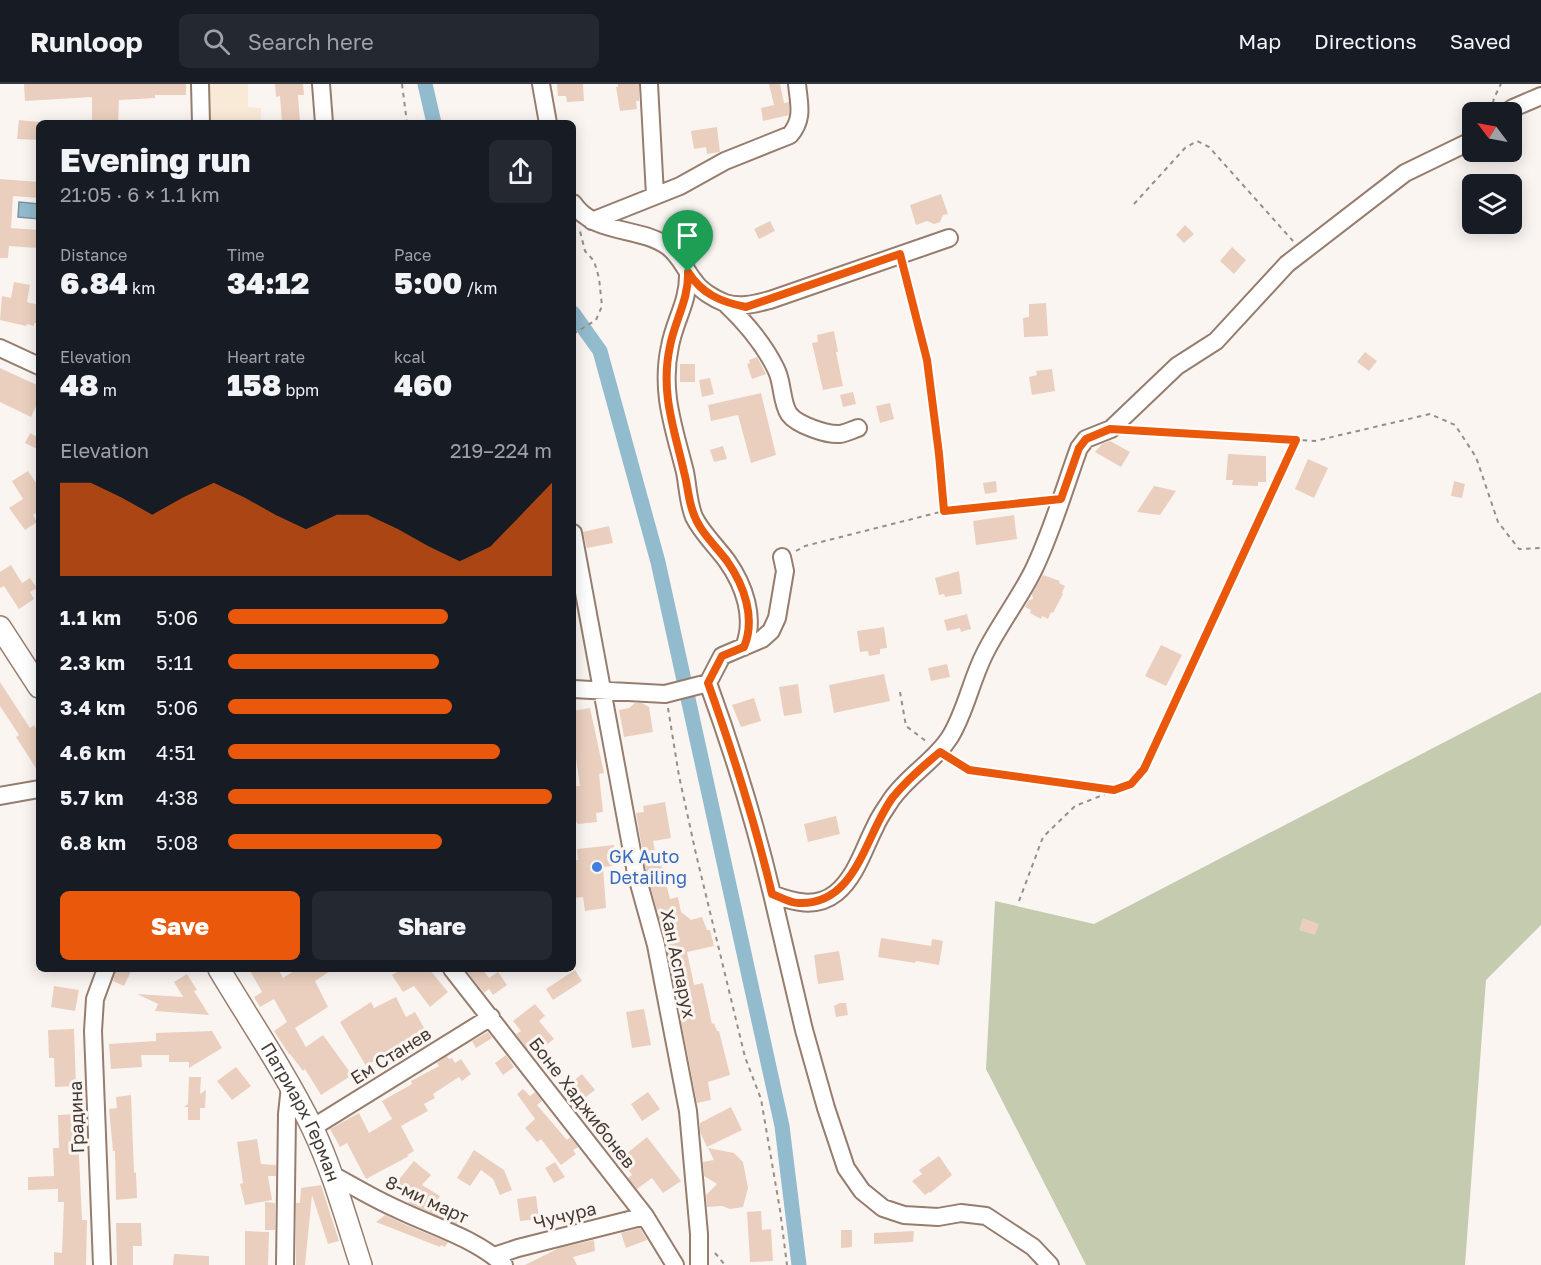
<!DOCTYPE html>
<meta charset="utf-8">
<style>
body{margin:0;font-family:"Golos Text",sans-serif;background:#242831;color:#f1f3f6;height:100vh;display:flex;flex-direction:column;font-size:22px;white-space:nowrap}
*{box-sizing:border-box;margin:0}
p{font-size:20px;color:#9ea1a6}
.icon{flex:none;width:33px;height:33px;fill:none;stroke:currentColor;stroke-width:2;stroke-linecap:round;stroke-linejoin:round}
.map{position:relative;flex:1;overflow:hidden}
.details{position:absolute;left:36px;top:36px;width:540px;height:852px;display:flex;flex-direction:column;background:#171b24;border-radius:9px;box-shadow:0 3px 15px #0003}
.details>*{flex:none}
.needle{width:39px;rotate:302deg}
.tools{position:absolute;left:1462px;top:18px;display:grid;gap:12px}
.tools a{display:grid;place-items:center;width:60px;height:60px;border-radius:9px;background:#171b24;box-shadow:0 3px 15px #0003;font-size:30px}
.pin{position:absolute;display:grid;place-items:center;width:51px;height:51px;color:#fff;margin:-62px -26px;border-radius:50% 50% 50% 0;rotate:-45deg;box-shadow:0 0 6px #0007}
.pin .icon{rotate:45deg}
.round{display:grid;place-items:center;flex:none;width:63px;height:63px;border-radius:9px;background:#242831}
.overview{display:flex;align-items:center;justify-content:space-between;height:102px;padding:0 24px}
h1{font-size:33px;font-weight:800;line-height:45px}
.figures{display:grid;grid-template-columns:repeat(3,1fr);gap:9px;height:102px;padding:6px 24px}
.figures div{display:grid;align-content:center}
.figures b{font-size:30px;font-weight:800}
.figures small{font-size:16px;font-weight:400}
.figures p{font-size:16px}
.chart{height:168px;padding:12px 24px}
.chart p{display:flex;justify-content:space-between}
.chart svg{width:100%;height:108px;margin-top:6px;fill:#ea580c;opacity:.7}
.button{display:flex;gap:12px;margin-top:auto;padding:12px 24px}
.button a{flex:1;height:69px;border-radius:9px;background:#ea580c;color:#fff;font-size:24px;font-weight:800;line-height:69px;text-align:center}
.button a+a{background:#242831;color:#f1f3f6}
ul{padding:0 24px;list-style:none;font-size:20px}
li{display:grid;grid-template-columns:96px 72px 1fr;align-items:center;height:45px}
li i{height:15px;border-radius:8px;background:#ea580c}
header{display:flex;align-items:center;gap:36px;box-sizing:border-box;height:84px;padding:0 30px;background:#171b24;border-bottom:2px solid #363941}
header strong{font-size:28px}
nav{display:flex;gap:33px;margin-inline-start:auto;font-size:21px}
.search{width:420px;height:54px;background:#242831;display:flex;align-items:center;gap:15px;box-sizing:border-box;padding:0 21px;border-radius:9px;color:#9ea1a6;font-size:22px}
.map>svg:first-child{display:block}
.education{fill:#f9ead7}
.green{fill:#c4cbaf}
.water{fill:#92bbcd;stroke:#7b949f;stroke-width:1.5}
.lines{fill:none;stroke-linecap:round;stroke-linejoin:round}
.canal{stroke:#92bbcd;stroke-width:15}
.building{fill:#eacfbe}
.minor-casing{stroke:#967d6e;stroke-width:20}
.tertiary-casing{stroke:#967d6e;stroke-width:24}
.path{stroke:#978e89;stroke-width:2;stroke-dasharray:4.5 4.5;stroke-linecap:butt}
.minor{stroke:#fff;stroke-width:16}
.tertiary{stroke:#fff;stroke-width:21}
.route-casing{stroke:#fff;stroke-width:12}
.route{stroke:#ea580c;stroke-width:8}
.shop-dot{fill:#3f7fe0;stroke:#fbf5f2;stroke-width:2}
.labels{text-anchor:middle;stroke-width:6;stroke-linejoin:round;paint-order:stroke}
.shop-label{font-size:18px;fill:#366cbe;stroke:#fbf5f2;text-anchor:start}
.street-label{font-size:18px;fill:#443933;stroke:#fbf5f2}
</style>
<header>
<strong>Runloop</strong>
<div class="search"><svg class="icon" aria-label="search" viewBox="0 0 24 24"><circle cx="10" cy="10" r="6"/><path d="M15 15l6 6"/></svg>Search here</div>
<nav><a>Map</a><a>Directions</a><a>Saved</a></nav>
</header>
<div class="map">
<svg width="1541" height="1181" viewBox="0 0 1541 1181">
<rect width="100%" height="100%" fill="#fbf5f2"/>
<path class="education" d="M 202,0 L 248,0 L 248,23 L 261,24 L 261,39 L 203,39 Z"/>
<path class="green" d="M 1541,608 L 1541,841 L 1486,896 L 1465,1181 L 1086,1181 L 986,985 L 995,817 L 1094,840 Z"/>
<path class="water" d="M 19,118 L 39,120 L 39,135 L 18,133 Z"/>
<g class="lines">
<path class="canal" d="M 425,0 L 434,39
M 573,229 L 600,267 L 658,478 L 782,1042 L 799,1181"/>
</g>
<path class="building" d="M 24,0 L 186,0 L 186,11 L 155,11 L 155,14 L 119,16 L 118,39 L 107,39 L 107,37 L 92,37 L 92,13 L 25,17 Z
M 275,0 L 303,0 L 304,11 L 298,11 L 300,39 L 282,39 L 280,12 L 276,13 Z
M 557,0 L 583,0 L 584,17 L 567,18 L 566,12 L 558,12 Z
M 618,0 L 639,0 L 639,17 L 636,17 L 637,25 L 620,27 L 616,3 L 618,3 Z
M 769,0 L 780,0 L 784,19 L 789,18 L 789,31 L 763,37 L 761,24 L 774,21 Z
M 19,36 L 39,38 L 39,56 L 17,55 Z
M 717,43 L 720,68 L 707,70 L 706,63 L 694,65 L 691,47 Z
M 0,95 L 39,98 L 39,114 L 13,112 L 11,144 L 39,146 L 37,164 L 9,162 L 8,174 L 0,174 Z
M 941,110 L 948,130 L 943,131 L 940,138 L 934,140 L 927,137 L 916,141 L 910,121 Z
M 770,137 L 775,147 L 759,155 L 754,145 Z
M 1185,141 L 1194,150 L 1184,159 L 1176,151 Z
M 1232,163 L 1246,176 L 1234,190 L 1220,177 Z
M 14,198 L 30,201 L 27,218 L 39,221 L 39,240 L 34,239 L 34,242 L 27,240 L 26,242 L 0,236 L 2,212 L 11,214 Z
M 1046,219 L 1048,252 L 1024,253 L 1023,234 L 1029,233 L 1029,220 Z
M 834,247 L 838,268 L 836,268 L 843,302 L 823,306 L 812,259 L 818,258 L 817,251 Z
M 1365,268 L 1377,277 L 1369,287 L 1357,278 Z
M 757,273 L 766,290 L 752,295 L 747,280 L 750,279 L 749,276 Z
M 680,280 L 695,280 L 695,298 L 680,298 Z
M 0,284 L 39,302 L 39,316 L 31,333 L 0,318 Z
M 1052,285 L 1055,307 L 1032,311 L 1029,293 L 1037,291 L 1036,287 Z
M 710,294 L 714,310 L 702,313 L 699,296 Z
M 853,308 L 856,320 L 843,323 L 840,311 Z
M 761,309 L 776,371 L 751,379 L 738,331 L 711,337 L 708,321 Z
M 890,319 L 894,335 L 880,339 L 876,322 Z
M 30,349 L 39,354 L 39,366 L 25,359 Z
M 1110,357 L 1130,368 L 1121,383 L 1095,368 L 1102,360 Z
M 723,362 L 727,375 L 714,378 L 710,366 Z
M 1228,370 L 1266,372 L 1266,398 L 1258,398 L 1258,402 L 1232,401 L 1233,396 L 1226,396 Z
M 1308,375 L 1328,384 L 1314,414 L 1295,405 Z
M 28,387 L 39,403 L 39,427 L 33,431 L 37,438 L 25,446 L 9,424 L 23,415 L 12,397 Z
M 996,397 L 997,408 L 985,410 L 983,399 Z
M 1454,397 L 1465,400 L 1462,414 L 1451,412 Z
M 1154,402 L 1176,407 L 1160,431 L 1137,428 Z
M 1014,431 L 1017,455 L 976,461 L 973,437 Z
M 609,442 L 613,459 L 587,464 L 583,448 Z
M 11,481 L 22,499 L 30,494 L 37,504 L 30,508 L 34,515 L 19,525 L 4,502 L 0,504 L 0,488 Z
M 959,487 L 962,510 L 945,513 L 944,510 L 939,511 L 935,494 Z
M 1043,491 L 1060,497 L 1059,499 L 1065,502 L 1062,509 L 1063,510 L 1053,529 L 1051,528 L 1048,535 L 1042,532 L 1041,535 L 1030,529 L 1031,526 L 1025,523 L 1029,516 L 1033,515 L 1032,510 Z
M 967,530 L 971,545 L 961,548 L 960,544 L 947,547 L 944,536 Z
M 884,543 L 887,564 L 880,565 L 880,570 L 869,572 L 868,567 L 860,568 L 857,547 Z
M 1161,561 L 1182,571 L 1166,602 L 1145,592 Z
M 947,580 L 950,593 L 931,597 L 928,584 Z
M 884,590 L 890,617 L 834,629 L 829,601 Z
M 0,598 L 30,644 L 34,641 L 39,650 L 39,689 L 16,653 L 19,651 L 0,622 Z
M 798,600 L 802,629 L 784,632 L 779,603 Z
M 754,614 L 761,637 L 741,643 L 732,621 Z
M 635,619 L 642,619 L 649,623 L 653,648 L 624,653 L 619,626 L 629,624 Z
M 590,624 L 604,689 L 599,690 L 603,728 L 596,729 L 597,738 L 578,740 L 573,734 L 573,707 L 576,707 L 576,702 L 580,702 L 573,653 L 573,627 Z
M 665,718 L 671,754 L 653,757 L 658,781 L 661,780 L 670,815 L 678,813 L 681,828 L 691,836 L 702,833 L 707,846 L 710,846 L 714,862 L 687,868 L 694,901 L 703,899 L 712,940 L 714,939 L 717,947 L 719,947 L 730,991 L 708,998 L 711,1016 L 697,1019 L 666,859 L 646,787 L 636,729 L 644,728 L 643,722 Z
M 836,732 L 840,750 L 808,758 L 804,740 Z
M 614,761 L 615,775 L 611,775 L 612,782 L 603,783 L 606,824 L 585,827 L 583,813 L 573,814 L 573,776 L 578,776 L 577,765 Z
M 1303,834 L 1319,840 L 1315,851 L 1299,846 Z
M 881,854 L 931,862 L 932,855 L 943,857 L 939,881 L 916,877 L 915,879 L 878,873 Z
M 839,867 L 844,896 L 818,900 L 814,871 Z
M 116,885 L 132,885 L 124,902 L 113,897 Z
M 249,885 L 278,885 L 283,894 L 297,885 L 333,885 L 315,897 L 328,923 L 295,944 L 306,963 L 323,951 L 352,991 L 321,1011 L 305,985 L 303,987 L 290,970 L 289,970 L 274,947 L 287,938 L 274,915 L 260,923 L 254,913 L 262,908 Z
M 403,885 L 429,885 L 448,908 L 430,923 L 414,902 L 403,908 L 392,891 Z
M 465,885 L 482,885 L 489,894 L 498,888 L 507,901 L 493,911 L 489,905 L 484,909 Z
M 575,886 L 582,897 L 553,916 L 546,905 Z
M 187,890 L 197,906 L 194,907 L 209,931 L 155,927 L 158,920 L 137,910 L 183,913 L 174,898 Z
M 54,902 L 79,906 L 75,927 L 51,923 Z
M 396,913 L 406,933 L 415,928 L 427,949 L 393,969 L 392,966 L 366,982 L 340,938 L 371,918 L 374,924 Z
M 840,919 L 846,919 L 848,931 L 836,933 L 834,922 Z
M 535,920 L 545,932 L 539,937 L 554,955 L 536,969 L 531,962 L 527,965 L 516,950 L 521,947 L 513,937 Z
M 644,925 L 651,961 L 632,964 L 626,928 Z
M 74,945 L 76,1002 L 55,1003 L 54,974 L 49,974 L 48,946 Z
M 212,947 L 222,964 L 189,984 L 189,978 L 169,978 L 169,971 L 141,971 L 142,983 L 111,985 L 109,960 L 156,957 L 156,949 Z
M 488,948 L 492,954 L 476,964 L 472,957 Z
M 506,971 L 514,983 L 503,991 L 495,979 Z
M 447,972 L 449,975 L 452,974 L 455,979 L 461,975 L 471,990 L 462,997 L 459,993 L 433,1010 L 435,1014 L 424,1020 L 428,1027 L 401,1042 L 414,1067 L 407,1071 L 409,1072 L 366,1095 L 347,1059 L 340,1063 L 330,1045 L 359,1029 L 369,1049 L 392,1035 L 382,1017 L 412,1000 L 411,997 L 439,982 L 437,979 Z
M 236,983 L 251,1002 L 232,1016 L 217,997 Z
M 582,990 L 595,1006 L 578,1019 L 565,1003 Z
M 189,993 L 201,993 L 200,1010 L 206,1006 L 205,1024 L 200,1024 L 200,1036 L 188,1036 L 188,1023 L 184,1023 L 188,1020 Z
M 523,1005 L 530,1012 L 535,1008 L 542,1017 L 537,1021 L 567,1056 L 570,1053 L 578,1063 L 573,1066 L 576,1070 L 561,1081 L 541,1055 L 537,1058 L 525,1044 L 535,1035 L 517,1010 Z
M 648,1008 L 660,1025 L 642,1037 L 631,1020 Z
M 131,1011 L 134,1089 L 136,1088 L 137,1114 L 116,1116 L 115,1067 L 113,1067 L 109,1025 L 117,1024 L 116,1013 Z
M 731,1023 L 742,1046 L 707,1063 L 700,1048 L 700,1039 Z
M 77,1030 L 82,1136 L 87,1136 L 86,1181 L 54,1181 L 54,1168 L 62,1169 L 64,1118 L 58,1118 L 58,1105 L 28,1106 L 28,1093 L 54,1092 L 53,1064 L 59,1064 L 58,1031 Z
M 647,1053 L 681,1097 L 663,1109 L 652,1094 L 637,1105 L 628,1094 L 632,1091 L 620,1075 Z
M 257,1055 L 261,1080 L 276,1081 L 276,1092 L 268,1092 L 272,1116 L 245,1121 L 240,1100 L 243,1099 L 237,1058 Z
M 708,1064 L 734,1069 L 743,1078 L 748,1104 L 743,1123 L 730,1125 L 722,1122 L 707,1123 L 706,1111 L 717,1100 L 704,1092 L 703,1078 L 714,1076 Z
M 474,1066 L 504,1086 L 512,1106 L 500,1111 L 493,1095 L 481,1086 L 470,1102 L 457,1094 Z
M 939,1072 L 952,1091 L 930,1109 L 929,1108 L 925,1111 L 912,1097 L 922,1090 L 919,1086 Z
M 414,1077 L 431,1091 L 422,1101 L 440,1112 L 436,1118 L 462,1130 L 457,1140 L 408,1119 L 412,1113 L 396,1099 Z
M 555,1078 L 565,1093 L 554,1099 L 545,1084 Z
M 321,1101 L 339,1157 L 328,1160 L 312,1111 L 305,1181 L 296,1181 L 296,1119 L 300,1119 L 301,1104 Z
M 536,1112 L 539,1135 L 520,1137 L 517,1115 Z
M 265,1118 L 275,1119 L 275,1146 L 265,1146 Z
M 761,1127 L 762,1146 L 771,1145 L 773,1177 L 750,1178 L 747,1128 Z
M 385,1131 L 406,1141 L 448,1158 L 445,1163 L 441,1161 L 440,1163 L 376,1138 Z
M 116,1139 L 141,1139 L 142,1162 L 133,1162 L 133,1181 L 117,1181 Z
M 640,1144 L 647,1156 L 626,1164 L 621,1149 Z
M 841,1146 L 852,1146 L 852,1163 L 841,1164 Z
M 245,1147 L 269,1148 L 268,1181 L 245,1181 Z
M 914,1147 L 913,1158 L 874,1160 L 874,1149 Z
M 594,1156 L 595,1167 L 573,1173 L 577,1181 L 525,1181 L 559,1164 Z
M 174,1170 L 209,1172 L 209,1181 L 173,1181 Z"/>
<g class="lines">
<defs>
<path id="minor" d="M 200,0 L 201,39
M 321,0 L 324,39
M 541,0 L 548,39
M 649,0 L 655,111
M 1507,28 L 1513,24 L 1541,12
M 573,119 C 594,151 638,142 667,162 C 680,171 685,186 695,198 C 701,207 715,215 725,219 C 741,224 754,220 770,216 L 949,154
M 592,137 L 680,102 L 725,77 L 790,51 C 804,35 799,20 797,0
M 688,188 C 689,218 675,235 670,262 C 660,308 674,344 685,388 C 688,403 688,418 694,433 C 702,449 716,462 727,477 C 744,501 756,534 744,563
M 725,219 C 745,238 764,260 776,285 C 783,298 781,318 789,330 C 797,341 827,351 840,350 C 846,349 852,346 858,344
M 0,264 L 39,282
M 573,449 L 636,789 L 656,861 L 688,1027 L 699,1150 L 699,1181
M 782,473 L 785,487 L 777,534 L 771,547 L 762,555 L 722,572 L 708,599 C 733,668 755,738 772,810 C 793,818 816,825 836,809 C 856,793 864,764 875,743 C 879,733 886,724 891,716 C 908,691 935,677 950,653 C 966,627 971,596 985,569 C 999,541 1019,515 1033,487 C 1052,448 1064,405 1079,364 L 1086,355 L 1111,345 L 1177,282 L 1216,257 L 1287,180 L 1405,89 L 1473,56
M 573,605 L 665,610 L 708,599
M 0,712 L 39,705
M 772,810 L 804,946 L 826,1024 L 846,1084 L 862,1107 L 883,1124 L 904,1131 L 938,1133 L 961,1129 L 986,1132 L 1033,1163 L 1050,1181
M 452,885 L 645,1132 L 675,1181
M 312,1044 L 491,933
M 331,1090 C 353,1102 374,1115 397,1125 C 432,1142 475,1154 504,1181
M 494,1172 L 518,1164 L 645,1132
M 102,1181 L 93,947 L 95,915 L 106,885
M 285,1181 L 287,1030 L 290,1002"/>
<g id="tertiary">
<path d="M 0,543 L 39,603"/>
<path id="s1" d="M 219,885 C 250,937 285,988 312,1043 C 333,1087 346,1135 361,1181"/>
</g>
</defs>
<use href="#minor" class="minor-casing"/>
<use href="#tertiary" class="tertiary-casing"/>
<path class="path" d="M 402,0 L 407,39
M 1491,28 L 1494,14 L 1501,0
M 1134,120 L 1185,64 L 1197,57 L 1209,63 L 1293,157
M 904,185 L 927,276 L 944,427
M 573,250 L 596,236 L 602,222 L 599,194 L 594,177 L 585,167 L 580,147
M 1132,346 L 1315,357 L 1430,330 L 1455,341 L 1476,373 L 1498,438 L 1519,465 L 1541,464
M 796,467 L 805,462 L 944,427 L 1045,416
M 900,608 L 906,642 L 927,658
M 668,624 L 679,692 L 696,770 L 745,973 L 761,1015 L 780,1126 L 787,1181
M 951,675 L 969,686 L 1112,706
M 1019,817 L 1043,753 L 1075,722 L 1131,700 L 1144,685 L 1296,356
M 715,1169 L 725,1181"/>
<use href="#minor" class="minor"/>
<use href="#tertiary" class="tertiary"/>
</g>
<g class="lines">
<defs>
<path id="route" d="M 900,170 L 927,276 L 939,370 L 944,427 L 1061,415 L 1079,364 L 1086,355 L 1110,345 L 1296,356 L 1144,685 L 1131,700 L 1114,706 L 969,686 L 940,668 C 923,682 907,696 893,713 C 865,750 857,822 798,819 C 790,819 780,813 772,810 C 755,738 733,669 708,599 L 722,572 L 744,563 C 756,534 744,501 727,477 C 715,461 699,447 693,428 C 688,415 688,402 684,388 C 674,344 660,308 670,262 C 675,236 689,215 688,188 C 702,210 721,218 746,223 Z"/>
</defs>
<use href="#route" class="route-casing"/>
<use href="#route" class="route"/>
</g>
<circle class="shop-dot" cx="597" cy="783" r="6"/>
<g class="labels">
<g class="shop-label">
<text x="609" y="779">GK Auto<tspan x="609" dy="21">Detailing</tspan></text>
</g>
<g class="street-label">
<text transform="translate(678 880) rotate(78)" y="6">Хан Аспарух</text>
<text transform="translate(391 972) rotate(-32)" y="6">Ем Станев</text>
<text transform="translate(582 1019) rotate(52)" y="6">Боне Хаджибонев</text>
<text dy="6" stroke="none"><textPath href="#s1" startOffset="165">Патриарх Герман</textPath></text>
<text transform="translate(77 1033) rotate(-92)" y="6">Градина</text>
<text transform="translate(427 1116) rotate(25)" y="6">8-ми март</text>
<text transform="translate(565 1132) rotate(-14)" y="6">Чучура</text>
</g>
</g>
</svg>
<div class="tools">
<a><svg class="needle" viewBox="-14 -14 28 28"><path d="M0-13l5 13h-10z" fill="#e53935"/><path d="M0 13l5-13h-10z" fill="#9ea1a6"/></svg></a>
<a><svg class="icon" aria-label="layers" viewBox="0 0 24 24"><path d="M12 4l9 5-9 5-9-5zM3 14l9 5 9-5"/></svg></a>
</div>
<div class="pin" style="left:688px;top:188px;background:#1e9e55"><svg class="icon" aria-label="arrive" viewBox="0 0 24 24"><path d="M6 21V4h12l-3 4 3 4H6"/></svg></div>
<section class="details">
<div class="overview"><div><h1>Evening run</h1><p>21:05 · 6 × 1.1 km</p></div><a class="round"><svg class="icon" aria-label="share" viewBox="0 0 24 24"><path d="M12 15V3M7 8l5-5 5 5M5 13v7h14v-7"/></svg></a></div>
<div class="figures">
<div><p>Distance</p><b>6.84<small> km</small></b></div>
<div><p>Time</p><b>34:12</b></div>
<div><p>Pace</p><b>5:00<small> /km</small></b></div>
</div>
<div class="figures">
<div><p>Elevation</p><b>48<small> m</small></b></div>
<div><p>Heart rate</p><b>158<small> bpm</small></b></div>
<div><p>kcal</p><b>460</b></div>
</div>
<div class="chart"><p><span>Elevation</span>219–224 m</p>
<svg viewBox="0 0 160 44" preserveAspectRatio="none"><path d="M0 44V6L10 6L20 12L30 19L40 12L50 6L60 12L70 19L80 25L90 19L100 19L110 25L120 32L130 38L140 32L150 19L160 6V44z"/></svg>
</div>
<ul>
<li><b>1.1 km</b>5:06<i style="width:68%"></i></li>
<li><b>2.3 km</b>5:11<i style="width:65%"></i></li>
<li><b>3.4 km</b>5:06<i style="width:69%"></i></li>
<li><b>4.6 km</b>4:51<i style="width:84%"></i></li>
<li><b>5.7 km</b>4:38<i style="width:100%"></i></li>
<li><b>6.8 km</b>5:08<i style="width:66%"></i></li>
</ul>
<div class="button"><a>Save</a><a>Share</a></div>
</section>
</div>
